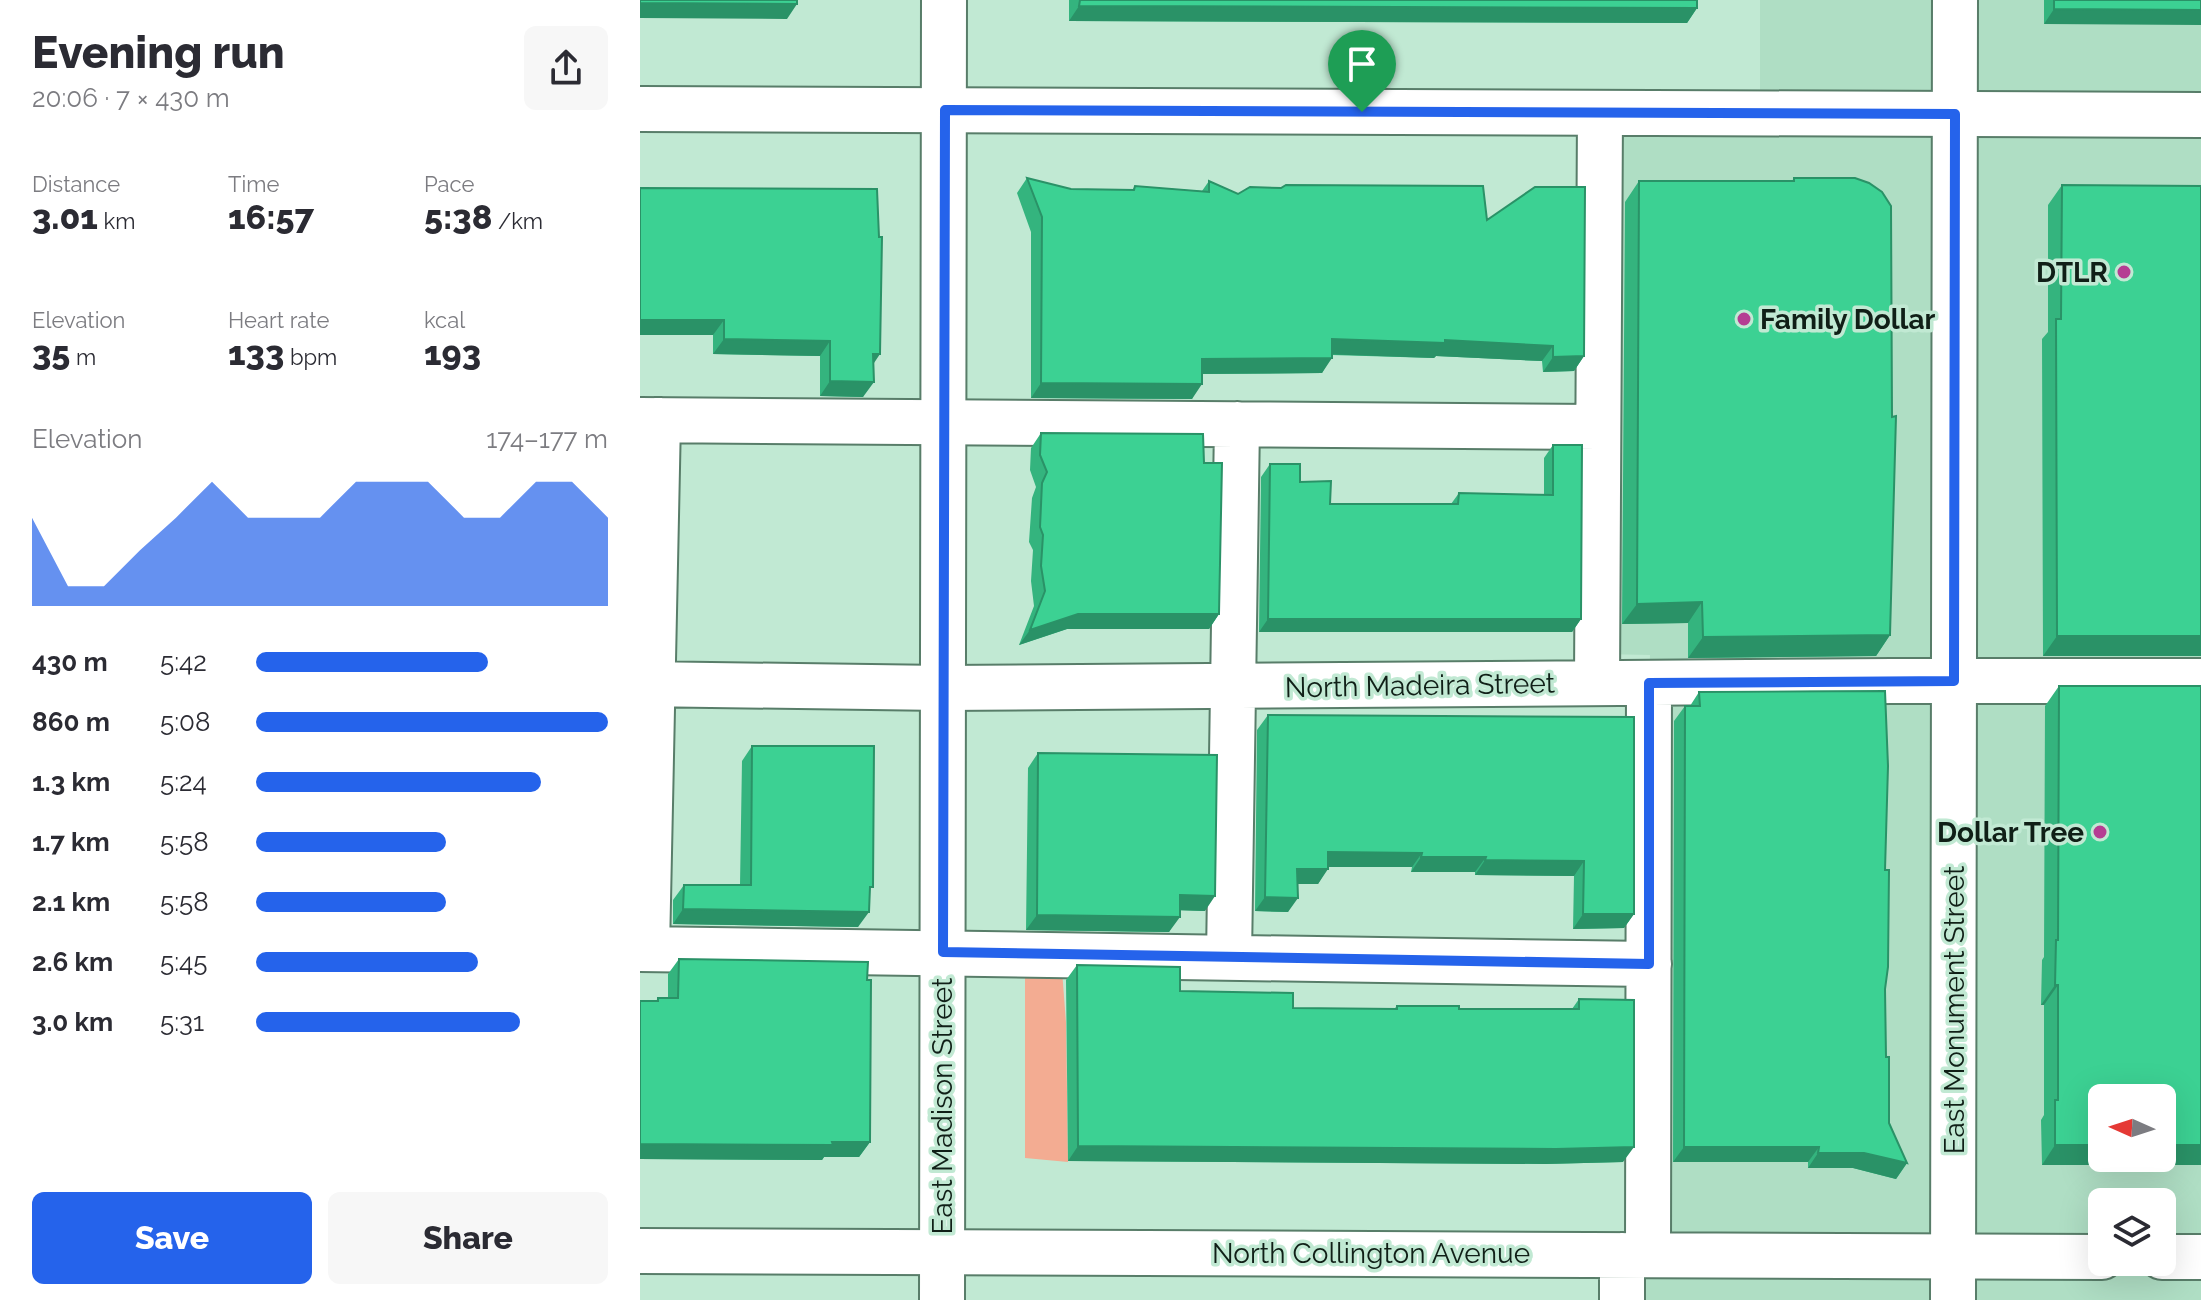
<!DOCTYPE html>
<meta charset="utf-8">
<style>
body{margin:0;font-family:Raleway,sans-serif;background:#f7f7f7;color:#2b2b33;height:100vh;display:flex;flex-direction:column;font-size:30px;white-space:nowrap}
*{box-sizing:border-box;margin:0}
p{font-size:26px;color:#7c7c81}
.icon{flex:none;width:44px;height:44px;fill:none;stroke:currentColor;stroke-width:2;stroke-linecap:round;stroke-linejoin:round}
.map{position:relative;flex:1;overflow:hidden}
.side{display:flex;flex-direction:column;background:#fff;width:640px}
.side>*{flex:none}
.needle{width:52px;rotate:273deg}
.fabs{position:absolute;left:1448px;top:1084px;display:grid;gap:16px}
.fabs a{display:grid;place-items:center;width:88px;height:88px;border-radius:12px;background:#fff;box-shadow:0 8px 32px #0002;font-size:40px}
.pin{position:absolute;display:grid;place-items:center;width:68px;height:68px;color:#fff;margin:-82px -34px;border-radius:50% 50% 50% 0;rotate:-45deg;box-shadow:0 0 8px #0007}
.pin .icon{rotate:45deg}
.round{display:grid;place-items:center;flex:none;width:84px;height:84px;border-radius:12px;background:#f7f7f7}
.overview{display:flex;align-items:center;justify-content:space-between;height:136px;padding:0 32px}
h1{font-size:44px;font-weight:800;line-height:60px}
.stats{display:grid;grid-template-columns:repeat(3,1fr);gap:12px;height:136px;padding:8px 32px}
.stats div{display:grid;align-content:center}
.stats b{font-size:34px;font-weight:800}
.stats small{font-size:22px;font-weight:400}
.stats p{font-size:22px}
.chart{height:224px;padding:16px 32px}
.chart p{display:flex;justify-content:space-between}
.chart svg{width:100%;height:144px;margin-top:8px;fill:#2563eb;opacity:.7}
.button{display:flex;gap:16px;margin-top:auto;padding:16px 32px}
.button a{flex:1;height:92px;border-radius:12px;background:#2563eb;color:#fff;font-size:32px;font-weight:800;line-height:92px;text-align:center}
.button a+a{background:#f7f7f7;color:#2b2b33}
ul{padding:0 32px;list-style:none;font-size:26px}
li{display:grid;grid-template-columns:128px 96px 1fr;align-items:center;height:60px}
li i{height:20px;border-radius:10px;background:#2563eb}
main{display:flex;flex:1;min-height:0}
.map>svg:first-child{display:block}
.built{fill:#afdec4;fill-rule:evenodd}
.green{fill:#f3ac92}
.lines{fill:none;stroke-linecap:round;stroke-linejoin:round}
.minor-casing{stroke:#587d69;stroke-width:48}
.major-casing{stroke:#587d69;stroke-width:48}
.minor{stroke:#fff;stroke-width:44}
.major{stroke:#fff;stroke-width:44}
.wall{fill:#34b47e}
.shaded-wall{fill:#2a9267}
.building{fill:#3cd193;stroke:#2a9267;stroke-width:2}
.route-casing{stroke:#fff;stroke-width:16}
.route{stroke:#2563eb;stroke-width:10}
.poi-dot{fill:#b53d93;stroke:#c1e9d3;stroke-width:3}
.labels{text-anchor:middle;stroke-width:7;stroke-linejoin:round;paint-order:stroke}
.poi-label{font-size:28px;font-weight:bold;fill:#101f17;stroke:#c1e9d3;text-anchor:end}
.street-label{font-size:28px;fill:#101f17;stroke:#c1e9d3}
</style>
<main>
<section class="side">
<div class="overview"><div><h1>Evening run</h1><p>20:06 · 7 × 430 m</p></div><a class="round"><svg class="icon" aria-label="share" viewBox="0 0 24 24"><path d="M12 15V3M7 8l5-5 5 5M5 13v7h14v-7"/></svg></a></div>
<div class="stats">
<div><p>Distance</p><b>3.01<small> km</small></b></div>
<div><p>Time</p><b>16:57</b></div>
<div><p>Pace</p><b>5:38<small> /km</small></b></div>
</div>
<div class="stats">
<div><p>Elevation</p><b>35<small> m</small></b></div>
<div><p>Heart rate</p><b>133<small> bpm</small></b></div>
<div><p>kcal</p><b>193</b></div>
</div>
<div class="chart"><p><span>Elevation</span>174–177 m</p>
<svg viewBox="0 0 160 44" preserveAspectRatio="none"><path d="M0 44V17L10 38L20 38L30 27L40 17L50 6L60 17L70 17L80 17L90 6L100 6L110 6L120 17L130 17L140 6L150 6L160 17V44z"/></svg>
</div>
<ul>
<li><b>430 m</b>5:42<i style="width:66%"></i></li>
<li><b>860 m</b>5:08<i style="width:100%"></i></li>
<li><b>1.3 km</b>5:24<i style="width:81%"></i></li>
<li><b>1.7 km</b>5:58<i style="width:54%"></i></li>
<li><b>2.1 km</b>5:58<i style="width:54%"></i></li>
<li><b>2.6 km</b>5:45<i style="width:63%"></i></li>
<li><b>3.0 km</b>5:31<i style="width:75%"></i></li>
</ul>
<div class="button"><a>Save</a><a>Share</a></div>
</section>
<div class="map">
<svg width="1561" height="1300" viewBox="0 0 1561 1300">
<rect width="100%" height="100%" fill="#c1e9d3"/>
<path class="built" d="M 1120,0 L 1561,0 L 1561,1300 L 990,1300 L 1010,655 L 960,654 L 960,113 L 1120,114 ZM 1462,1098 L 1522,1098 L 1522,1158 L 1462,1158 ZM 1462,1202 L 1522,1202 L 1522,1262 L 1462,1262 Z"/>
<path class="green" d="M 385,967 L 422,970 L 426,1023 L 428,1162 L 385,1158 Z"/>
<g class="lines">
<defs>
<path id="minor" d="M 0,109 L 1561,115
M 0,420 L 957,427
M 957,683 L 960,113
M 0,684 L 303,688 L 1253,681 L 1561,681
M 0,949 L 1009,964
M 7,949 L 18,420
M 589,957 L 597,424
M 0,1251 L 1462,1257
M 1008,1254 L 1009,683
M 1522,1257 L 1561,1257
M 982,1300 L 982,1255"/>
<path id="major" d="M 302,1300 L 304,0
M 1313,1300 L 1315,0"/>
</defs>
<use href="#minor" class="minor-casing"/>
<use href="#major" class="major-casing"/>
<use href="#minor" class="minor"/>
<use href="#major" class="major"/>
</g>
<path class="wall" d="M 429,0 L 1057,0 L 1057,8 L 1047,23 L 429,21 Z
M 1404,0 L 1561,0 L 1404,24 Z
M 387,178 L 431,189 L 493,189 L 495,186 L 562,191 L 569,181 L 598,194 L 847,220 L 944,356 L 934,371 L 903,372 L 902,361 L 796,356 L 794,358 L 692,355 L 682,373 L 562,374 L 552,399 L 391,398 L 391,232 L 377,193 Z
M 1154,178 L 1250,635 L 1236,656 L 1048,658 L 1048,623 L 982,624 L 985,202 L 999,181 L 1152,181 Z
M 1422,185 L 1561,186 L 1561,656 L 1403,656 L 1402,339 L 1408,332 L 1408,205 Z
M 0,188 L 234,364 L 223,397 L 180,396 L 180,356 L 73,354 L 73,335 L 0,335 Z
M 401,433 L 564,463 L 579,614 L 569,629 L 427,629 L 379,645 L 394,606 L 391,581 L 393,550 L 389,542 L 392,498 L 396,487 L 390,470 L 391,448 Z
M 913,445 L 941,619 L 932,632 L 619,632 L 621,477 L 630,464 L 660,482 L 690,504 L 811,504 L 819,493 L 904,495 L 904,458 Z
M 1419,686 L 1561,686 L 1561,1165 L 1402,1165 L 1401,1120 L 1404,1115 L 1404,1005 L 1401,1005 L 1402,960 L 1404,957 L 1405,706 Z
M 1059,692 L 1245,870 L 1246,1057 L 1249,1123 L 1267,1163 L 1256,1179 L 1213,1168 L 1168,1168 L 1168,1162 L 1033,1162 L 1034,721 L 1045,706 L 1050,706 Z
M 628,715 L 994,717 L 994,914 L 984,928 L 933,929 L 934,876 L 835,875 L 835,872 L 771,872 L 772,867 L 688,867 L 678,884 L 657,884 L 648,912 L 615,911 L 617,730 Z
M 112,746 L 229,893 L 218,927 L 33,924 L 33,900 L 44,885 L 100,885 L 102,761 Z
M 398,753 L 565,911 L 540,910 L 529,932 L 386,930 L 388,768 Z
M 39,959 L 230,1142 L 219,1157 L 184,1157 L 182,1160 L 0,1159 L 0,1001 L 16,1001 L 18,998 L 28,998 L 28,974 Z
M 437,965 L 540,991 L 653,1008 L 754,1009 L 757,1006 L 819,1009 L 932,1009 L 939,999 L 983,1162 L 905,1164 L 428,1161 L 426,980 Z"/>
<path class="shaded-wall" d="M 0,3 L 157,4 L 147,19 L 0,18 Z
M 439,6 L 1057,8 L 1047,23 L 429,21 Z
M 1414,9 L 1561,10 L 1561,25 L 1404,24 Z
M 0,320 L 84,320 L 73,335 L 0,335 Z
M 84,339 L 190,341 L 180,356 L 73,354 Z
M 692,339 L 805,340 L 913,346 L 902,361 L 796,356 L 794,358 L 681,354 Z
M 233,354 L 240,354 L 230,369 Z
M 944,356 L 934,371 L 903,372 L 913,357 Z
M 692,358 L 682,373 L 551,374 L 562,359 Z
M 190,381 L 234,382 L 223,397 L 180,396 Z
M 401,383 L 562,384 L 552,399 L 391,398 Z
M 1062,602 L 1048,623 L 982,624 L 997,604 Z
M 438,614 L 579,614 L 569,629 L 427,629 L 379,645 L 390,630 Z
M 628,619 L 941,619 L 932,632 L 619,632 Z
M 1250,635 L 1236,656 L 1048,658 L 1063,637 Z
M 1417,636 L 1561,636 L 1561,656 L 1403,656 Z
M 688,852 L 782,853 L 772,867 L 678,867 Z
M 781,857 L 846,857 L 835,872 L 771,872 Z
M 845,860 L 944,861 L 934,876 L 835,875 Z
M 657,869 L 688,869 L 678,884 L 647,884 Z
M 540,895 L 575,896 L 565,911 L 529,910 Z
M 625,897 L 658,898 L 648,912 L 615,911 Z
M 43,909 L 229,912 L 218,927 L 33,924 Z
M 943,914 L 994,914 L 984,928 L 933,929 Z
M 397,915 L 540,917 L 529,932 L 386,930 Z
M 1415,985 L 1418,985 L 1404,1005 L 1401,1005 Z
M 230,1142 L 219,1157 L 184,1157 L 182,1160 L 0,1159 L 0,1144 Z
M 1415,1145 L 1462,1145 L 1462,1158 L 1522,1158 L 1522,1145 L 1561,1145 L 1561,1165 L 1402,1165 Z
M 438,1146 L 994,1147 L 983,1162 L 905,1164 L 428,1161 Z
M 1044,1147 L 1179,1147 L 1168,1162 L 1033,1162 Z
M 1178,1153 L 1224,1153 L 1267,1163 L 1256,1179 L 1213,1168 L 1168,1168 Z"/>
<path class="building" d="M 0,0 L 157,0 L 157,4 L 0,3 Z
M 440,0 L 1057,0 L 1057,8 L 439,6 Z
M 1414,0 L 1561,0 L 1561,10 L 1414,9 Z
M 387,178 L 431,189 L 494,190 L 495,186 L 569,192 L 569,181 L 598,194 L 610,187 L 641,188 L 646,185 L 843,186 L 847,220 L 895,187 L 945,187 L 944,356 L 913,357 L 913,346 L 805,340 L 805,343 L 692,339 L 692,358 L 562,359 L 562,384 L 401,383 L 402,217 Z
M 1154,178 L 1215,178 L 1229,183 L 1242,192 L 1251,206 L 1252,417 L 1256,416 L 1250,635 L 1063,637 L 1062,602 L 997,604 L 999,181 L 1154,181 Z
M 1422,185 L 1561,186 L 1561,636 L 1417,636 L 1416,319 L 1421,319 Z
M 0,188 L 237,189 L 239,237 L 242,237 L 240,354 L 233,354 L 234,382 L 190,381 L 190,341 L 84,339 L 84,320 L 0,320 Z
M 401,433 L 563,434 L 564,463 L 582,463 L 579,614 L 438,614 L 390,630 L 405,591 L 401,566 L 403,535 L 400,527 L 402,483 L 407,472 L 400,455 Z
M 913,445 L 942,445 L 941,619 L 628,619 L 630,464 L 660,464 L 660,482 L 691,481 L 690,504 L 818,504 L 819,493 L 913,495 Z
M 1419,686 L 1561,686 L 1561,1145 L 1522,1145 L 1522,1098 L 1462,1098 L 1462,1145 L 1415,1145 L 1415,1100 L 1418,1100 L 1418,985 L 1415,985 L 1416,940 L 1418,940 Z
M 1245,691 L 1248,766 L 1245,870 L 1249,870 L 1248,967 L 1245,989 L 1246,1057 L 1249,1057 L 1249,1123 L 1267,1163 L 1224,1153 L 1178,1153 L 1179,1147 L 1044,1147 L 1045,706 L 1060,706 L 1059,692 Z
M 628,715 L 994,717 L 994,914 L 943,914 L 944,861 L 845,860 L 846,857 L 781,857 L 782,853 L 688,852 L 688,869 L 657,869 L 658,898 L 625,897 Z
M 112,746 L 234,746 L 233,887 L 230,887 L 229,912 L 43,909 L 44,885 L 111,885 Z
M 398,753 L 577,755 L 575,896 L 540,895 L 540,917 L 397,915 Z
M 39,959 L 228,962 L 227,980 L 231,980 L 230,1142 L 192,1142 L 193,1145 L 0,1144 L 0,1001 L 18,1001 L 18,998 L 38,998 Z
M 437,965 L 540,967 L 540,991 L 653,993 L 653,1008 L 757,1009 L 757,1006 L 819,1006 L 819,1009 L 939,1009 L 939,999 L 994,1000 L 994,1147 L 916,1149 L 438,1146 Z"/>
<g class="lines">
<defs>
<path id="route" d="M 305,110 L 1315,114 L 1314,681 L 1009,683 L 1009,964 L 303,952 Z"/>
</defs>
<use href="#route" class="route-casing"/>
<use href="#route" class="route"/>
</g>
<g class="poi-dot">
<circle cx="1484" cy="272" r="8"/>
<circle cx="1104" cy="319" r="8"/>
<circle cx="1460" cy="832" r="8"/>
</g>
<g class="labels">
<g class="poi-label">
<text x="1468" y="282">DTLR</text>
<text x="1120" y="329" text-anchor="start">Family Dollar</text>
<text x="1444" y="842">Dollar Tree</text>
</g>
<g class="street-label">
<text transform="translate(780 685) rotate(-1)" y="10">North Madeira Street</text>
<text transform="translate(1314 1010) rotate(-90)" y="10">East Monument Street</text>
<text transform="translate(302 1106) rotate(-90)" y="10">East Madison Street</text>
<text x="731" y="1263">North Collington Avenue</text>
</g>
</g>
</svg>
<div class="fabs">
<a><svg class="needle" viewBox="-14 -14 28 28"><path d="M0-13l5 13h-10z" fill="#e53935"/><path d="M0 13l5-13h-10z" fill="#7c7c81"/></svg></a>
<a><svg class="icon" aria-label="layers" viewBox="0 0 24 24"><path d="M12 4l9 5-9 5-9-5zM3 14l9 5 9-5"/></svg></a>
</div>
<div class="pin" style="left:722px;top:112px;background:#1e9e55"><svg class="icon" aria-label="arrive" viewBox="0 0 24 24"><path d="M6 21V4h12l-3 4 3 4H6"/></svg></div>
</div>
</main>
